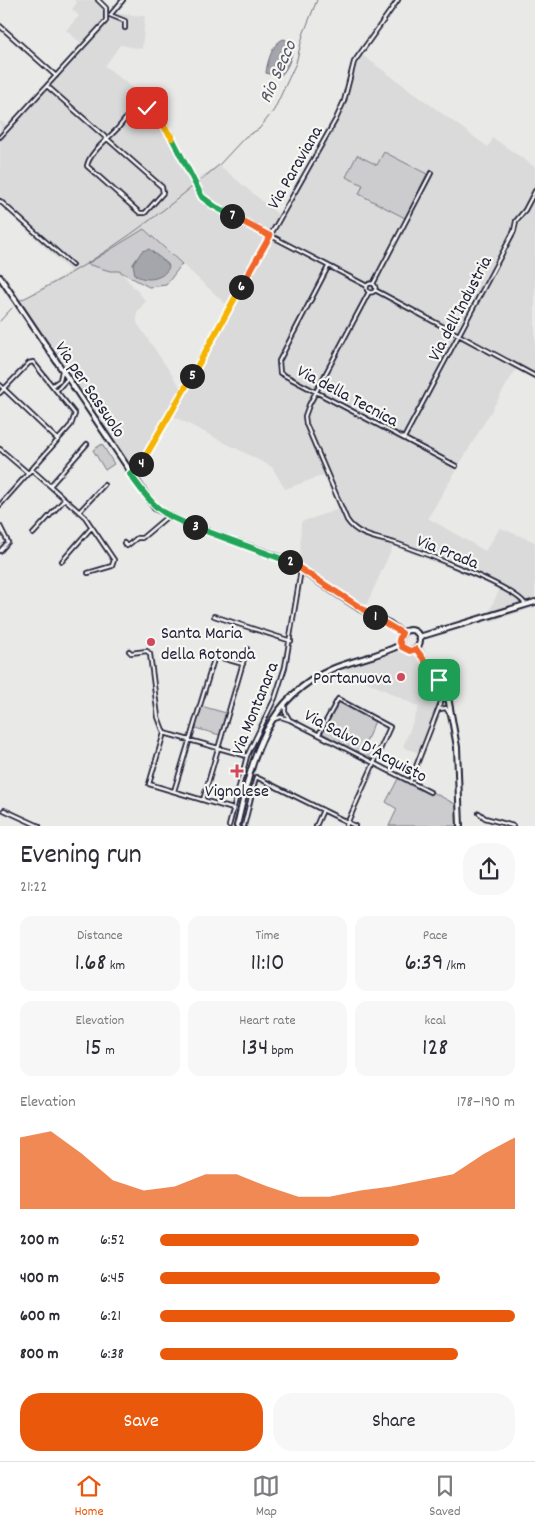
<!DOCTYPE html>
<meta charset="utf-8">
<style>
body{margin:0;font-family:Dekko,sans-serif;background:#f7f7f7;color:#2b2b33;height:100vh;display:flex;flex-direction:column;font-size:19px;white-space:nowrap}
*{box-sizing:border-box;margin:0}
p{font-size:16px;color:#7c7c81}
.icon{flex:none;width:28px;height:28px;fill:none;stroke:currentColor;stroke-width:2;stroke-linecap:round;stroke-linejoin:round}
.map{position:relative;height:826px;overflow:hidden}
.details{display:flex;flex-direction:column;background:#fff;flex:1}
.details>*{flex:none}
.pin{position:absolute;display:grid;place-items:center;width:42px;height:42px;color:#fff;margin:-21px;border-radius:10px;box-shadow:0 2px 8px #0006}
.km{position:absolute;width:25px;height:25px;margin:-12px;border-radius:50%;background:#222;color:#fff;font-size:14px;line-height:25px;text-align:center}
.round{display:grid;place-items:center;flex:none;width:52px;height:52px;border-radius:20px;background:#f7f7f7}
.headline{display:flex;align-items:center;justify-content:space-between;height:85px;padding:0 20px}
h1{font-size:28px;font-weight:600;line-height:38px}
.metrics{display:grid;grid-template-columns:repeat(3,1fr);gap:8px;height:85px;padding:5px 20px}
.metrics div{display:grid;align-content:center;border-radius:12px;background:#f7f7f7;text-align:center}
.metrics b{font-size:25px;font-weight:600}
.metrics small{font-size:14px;font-weight:400}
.metrics p{font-size:14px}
.chart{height:140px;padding:10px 20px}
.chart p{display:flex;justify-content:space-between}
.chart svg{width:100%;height:90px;margin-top:5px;fill:#ea580c;opacity:.7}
.cta{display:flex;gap:10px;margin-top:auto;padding:10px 20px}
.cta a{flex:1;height:58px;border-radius:20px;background:#ea580c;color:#fff;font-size:20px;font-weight:600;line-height:58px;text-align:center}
.cta a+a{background:#f7f7f7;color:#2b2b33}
ul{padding:0 20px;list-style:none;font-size:16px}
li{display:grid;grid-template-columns:80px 60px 1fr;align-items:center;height:38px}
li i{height:12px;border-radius:6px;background:#ea580c}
.menu{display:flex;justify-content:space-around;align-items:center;height:70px;border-top:1px solid #e1e1e2;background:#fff;font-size:14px;color:#7c7c81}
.menu a{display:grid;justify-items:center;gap:2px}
.menu .active{color:#ea580c}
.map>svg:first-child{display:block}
.built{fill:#dadada;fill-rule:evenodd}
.green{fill:#ccccce;stroke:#777784}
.water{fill:#a5a5ac;stroke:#71717f}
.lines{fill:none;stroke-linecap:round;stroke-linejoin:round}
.stream{stroke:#71717f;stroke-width:1}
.minor-casing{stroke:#22223b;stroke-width:6}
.secondary-casing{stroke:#22223b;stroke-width:8}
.minor{stroke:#f6f6f2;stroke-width:2.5}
.secondary{stroke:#f6f6f2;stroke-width:4}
.split-1-casing{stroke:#fff;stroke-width:10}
.split-2-casing{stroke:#fff;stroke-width:10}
.split-3-casing{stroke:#fff;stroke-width:10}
.split-4-casing{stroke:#fff;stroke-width:10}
.split-5-casing{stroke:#fff;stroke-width:10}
.split-6-casing{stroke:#fff;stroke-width:10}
.split-7-casing{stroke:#fff;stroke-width:10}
.split-8-casing{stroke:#fff;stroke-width:10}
.split-9-casing{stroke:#fff;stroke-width:10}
.split-1{stroke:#f0652b;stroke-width:6}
.split-2{stroke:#f0652b;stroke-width:6}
.split-3{stroke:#22a559;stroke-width:6}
.split-4{stroke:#22a559;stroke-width:6}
.split-5{stroke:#f5b400;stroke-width:6}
.split-6{stroke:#f5b400;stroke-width:6}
.split-7{stroke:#f0652b;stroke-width:6}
.split-8{stroke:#22a559;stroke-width:6}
.split-9{stroke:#f5b400;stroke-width:6}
.poi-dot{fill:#d1495b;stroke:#f6f6f2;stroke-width:2}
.labels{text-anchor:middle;stroke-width:4.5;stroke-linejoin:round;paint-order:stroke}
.street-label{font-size:18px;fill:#22223b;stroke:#f6f6f2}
.poi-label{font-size:18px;fill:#22223b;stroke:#f6f6f2;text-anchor:start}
.water-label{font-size:19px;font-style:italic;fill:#565668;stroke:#f6f6f2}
</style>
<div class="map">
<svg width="535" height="826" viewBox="0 0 535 826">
<rect width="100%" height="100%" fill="#e9e9e7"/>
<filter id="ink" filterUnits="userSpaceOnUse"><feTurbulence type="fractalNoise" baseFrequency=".02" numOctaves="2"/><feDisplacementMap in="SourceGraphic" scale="10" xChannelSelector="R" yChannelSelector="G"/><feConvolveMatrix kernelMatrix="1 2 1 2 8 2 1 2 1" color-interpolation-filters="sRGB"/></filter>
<g filter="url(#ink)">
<path class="built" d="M 74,0 L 95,0 L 109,13 L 145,16 L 142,49 L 120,45 L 105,66 L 133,88 L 163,118 L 195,180 L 219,165 L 280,216 L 340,107 L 353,62 L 358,52 L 488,147 L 493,138 L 535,167 L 535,378 L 516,369 L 428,518 L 485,551 L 500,528 L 535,542 L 535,607 L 490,622 L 488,614 L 500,588 L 393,546 L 364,610 L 300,567 L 301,522 L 339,509 L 324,475 L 285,489 L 272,467 L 171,415 L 137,478 L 19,302 L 70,271 L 0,205 L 0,121 L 9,126 L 82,44 L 66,30 L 79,16 L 72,9 L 77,3 ZM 144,229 L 227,305 L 181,388 L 137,323 L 137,312 L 146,301 L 120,271 L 94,267 Z
M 422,645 L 447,691 L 424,755 L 403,747 L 419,707 L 341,669 Z"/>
<path class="green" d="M 384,152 L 427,174 L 405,218 L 359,194 L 363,185 L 346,177 L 357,155 L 377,165 Z
M 144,229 L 182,264 L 166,285 L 149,287 L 119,271 L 110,271 L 87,264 Z
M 102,444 L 114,464 L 105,470 L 93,450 Z
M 339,702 L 375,721 L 365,744 L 376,750 L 372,760 L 322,733 Z
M 201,706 L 226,713 L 220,735 L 195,728 Z
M 400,775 L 457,805 L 459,826 L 389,826 L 397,809 L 386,802 Z"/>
<path class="water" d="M 284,39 L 290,42 C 296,52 287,71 279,77 L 266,73 C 267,62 273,42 284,39 Z
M 149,249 L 168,264 L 169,267 C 163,280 146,282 135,275 L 133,264 L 142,251 Z"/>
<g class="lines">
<path class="stream" d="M 197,183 L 219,165 L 245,137 L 259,129 L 274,110 L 296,63 L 303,35 L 317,0
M 19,301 C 81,271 139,231 192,187
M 0,321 L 12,308"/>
<defs>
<path id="minor" d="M 111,14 L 123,0
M 110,15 L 125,21 L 125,28
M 0,26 L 56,76
M 47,86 L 162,187 L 163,193 L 145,213 L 140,213 L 87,166 C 89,153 109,138 118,128 C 124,121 132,109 141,108 C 167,105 191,186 208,203 L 367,286
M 0,137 L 106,21 L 106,8 L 98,0
M 0,201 L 72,265
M 328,267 L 279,361 L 280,373 L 456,466
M366.5 288a4.5 4.5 0 1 1 9 0a4.5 4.5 0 1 1-9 0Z
M 373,284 L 431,173
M 375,290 L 535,376
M 369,292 L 309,405 L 305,416 L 306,424 L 347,520 C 358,537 379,538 398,544 C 421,552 515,587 525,604
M 0,385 L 58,440
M 53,385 L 60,380 L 62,371
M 57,390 L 67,379
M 0,393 L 29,363 L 33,362 L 75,414 L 71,425 L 0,505
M 404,438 L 514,231 L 516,221 L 525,210 L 535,191
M 0,449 L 28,473
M 31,469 L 85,517 L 114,560 L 112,566 L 88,573
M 131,473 L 142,463 L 336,119 L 344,101 L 354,62 L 398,0
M 50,486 L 87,444
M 79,512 L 104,485
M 0,526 L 8,542 L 0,551
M 33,534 L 65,499
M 124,543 L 127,546 L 137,538 L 142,538 L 168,516
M 62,561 L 92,527
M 214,616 L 291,641
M 129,651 L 131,653 L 147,651 L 150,654 L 158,717 L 164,733
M 285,705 L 285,712 L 289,719
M 440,709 L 446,708 L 449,713
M 274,719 L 281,717 L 290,720 L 430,792
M 319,734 L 338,699 L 390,727 L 346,826
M 410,782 L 443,697
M 174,791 L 215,656 L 243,664
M 203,800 L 247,649
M 233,809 L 149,784 L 164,733 L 247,756
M 4,810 L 39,826
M 479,813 L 485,818 L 513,826
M 229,826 L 247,756 L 275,698 L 285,667 L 301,570
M 244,826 L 256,777 L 355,826
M 316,826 L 323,810"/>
<path id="secondary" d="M 0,277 L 155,508 L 184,523 L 284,559 L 360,609 L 389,623 L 402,633
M400 640a10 10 0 1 1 20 0a10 10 0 1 1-20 0Z
M 419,637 L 535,602
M 416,649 L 442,686
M439 691a6 6 0 1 1 12 0a6 6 0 1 1-12 0Z
M 448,697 L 457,747 L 460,826
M 237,826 C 252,761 263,700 332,669 C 354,660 379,656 400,645"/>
</defs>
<use href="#minor" class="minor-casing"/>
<use href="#secondary" class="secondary-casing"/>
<use href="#minor" class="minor"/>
<use href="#secondary" class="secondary"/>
</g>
</g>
<g class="lines" filter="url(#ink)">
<defs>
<path id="split-1" d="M 375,617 L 402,633 L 399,640 L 402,647 L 410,651 L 416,649 L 439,680"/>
<path id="split-2" d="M 290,562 L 375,617"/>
<path id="split-3" d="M 195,527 L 290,562"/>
<path id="split-4" d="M 141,464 L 130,474 C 152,505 158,514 195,527"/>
<path id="split-5" d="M 141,464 L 192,376"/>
<path id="split-6" d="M 192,376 L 241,287"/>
<path id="split-7" d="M 232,216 L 270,236 L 241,287"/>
<path id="split-8" d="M 172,138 L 202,197 L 214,206 L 232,216"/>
<path id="split-9" d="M 147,108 L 159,119 L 172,138"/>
</defs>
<use href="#split-1" class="split-1-casing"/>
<use href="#split-2" class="split-2-casing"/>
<use href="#split-3" class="split-3-casing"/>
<use href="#split-4" class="split-4-casing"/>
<use href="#split-5" class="split-5-casing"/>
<use href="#split-6" class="split-6-casing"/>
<use href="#split-7" class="split-7-casing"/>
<use href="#split-8" class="split-8-casing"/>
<use href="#split-9" class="split-9-casing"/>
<use href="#split-1" class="split-1"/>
<use href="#split-2" class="split-2"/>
<use href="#split-3" class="split-3"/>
<use href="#split-4" class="split-4"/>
<use href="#split-5" class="split-5"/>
<use href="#split-6" class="split-6"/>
<use href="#split-7" class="split-7"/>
<use href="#split-8" class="split-8"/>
<use href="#split-9" class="split-9"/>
</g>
<g class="poi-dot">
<circle cx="151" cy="642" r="5"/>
<circle cx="401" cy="677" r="5"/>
<path d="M234.5 763.5h5v5h5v5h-5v5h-5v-5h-5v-5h5z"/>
</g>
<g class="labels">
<g class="street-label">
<text transform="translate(294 167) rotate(-60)" y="6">Via Paraviana</text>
<text transform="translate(459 308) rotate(-62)" y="6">Via dell’Industria</text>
<text transform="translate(91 389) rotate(56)" y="6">Via per Sassuolo</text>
<text transform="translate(348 395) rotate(28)" y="6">Via della Tecnica</text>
<text transform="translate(448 551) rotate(22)" y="6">Via Prada</text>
<text transform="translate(254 708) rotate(-68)" y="6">Via Montanara</text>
<text transform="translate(366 745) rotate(28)" y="6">Via Salvo D'Acquisto</text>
</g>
<g class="poi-label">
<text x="161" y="638">Santa Maria<tspan x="161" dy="21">della Rotonda</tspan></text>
<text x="391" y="683" text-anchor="end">Portanuova</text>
<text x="237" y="796" text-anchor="middle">Vignolese</text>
</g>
<g class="water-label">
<text transform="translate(276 71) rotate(-66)" y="7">Rio Secco</text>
</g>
</g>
</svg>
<div class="pin" style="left:439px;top:680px;background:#1e9e55"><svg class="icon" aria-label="arrive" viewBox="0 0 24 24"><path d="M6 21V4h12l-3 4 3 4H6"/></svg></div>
<div class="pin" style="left:147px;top:108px;background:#d93025"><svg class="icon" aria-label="check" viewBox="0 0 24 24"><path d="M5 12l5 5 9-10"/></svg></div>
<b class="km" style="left:375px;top:617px">1</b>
<b class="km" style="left:290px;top:562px">2</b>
<b class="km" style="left:195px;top:527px">3</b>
<b class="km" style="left:141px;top:464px">4</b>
<b class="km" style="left:192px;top:376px">5</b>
<b class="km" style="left:241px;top:287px">6</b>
<b class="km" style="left:232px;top:216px">7</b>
</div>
<section class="details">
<div class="headline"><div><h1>Evening run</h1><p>21:22</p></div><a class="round"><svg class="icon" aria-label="share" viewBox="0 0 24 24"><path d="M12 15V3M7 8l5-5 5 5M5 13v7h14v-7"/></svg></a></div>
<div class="metrics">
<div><p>Distance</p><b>1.68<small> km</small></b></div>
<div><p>Time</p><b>11:10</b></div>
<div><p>Pace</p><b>6:39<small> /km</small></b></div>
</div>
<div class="metrics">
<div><p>Elevation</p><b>15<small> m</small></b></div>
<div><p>Heart rate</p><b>134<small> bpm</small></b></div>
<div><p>kcal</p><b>128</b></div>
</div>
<div class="chart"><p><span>Elevation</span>178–190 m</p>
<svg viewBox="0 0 160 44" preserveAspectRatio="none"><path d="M0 44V9L10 6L20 17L30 30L40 35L50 33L60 27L70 27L80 33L90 38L100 38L110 35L120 33L130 30L140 27L150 17L160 9V44z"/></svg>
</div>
<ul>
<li><b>200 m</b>6:52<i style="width:73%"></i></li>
<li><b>400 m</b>6:45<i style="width:79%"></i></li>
<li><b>600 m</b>6:21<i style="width:100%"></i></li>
<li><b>800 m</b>6:38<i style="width:84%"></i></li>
</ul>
<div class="cta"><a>Save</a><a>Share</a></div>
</section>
<nav class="menu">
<a class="active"><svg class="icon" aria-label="home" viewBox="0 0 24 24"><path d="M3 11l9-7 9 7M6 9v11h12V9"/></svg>Home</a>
<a><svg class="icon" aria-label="map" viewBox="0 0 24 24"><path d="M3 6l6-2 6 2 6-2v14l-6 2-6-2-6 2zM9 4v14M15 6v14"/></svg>Map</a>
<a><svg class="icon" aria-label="saved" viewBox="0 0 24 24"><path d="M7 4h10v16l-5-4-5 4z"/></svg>Saved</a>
</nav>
